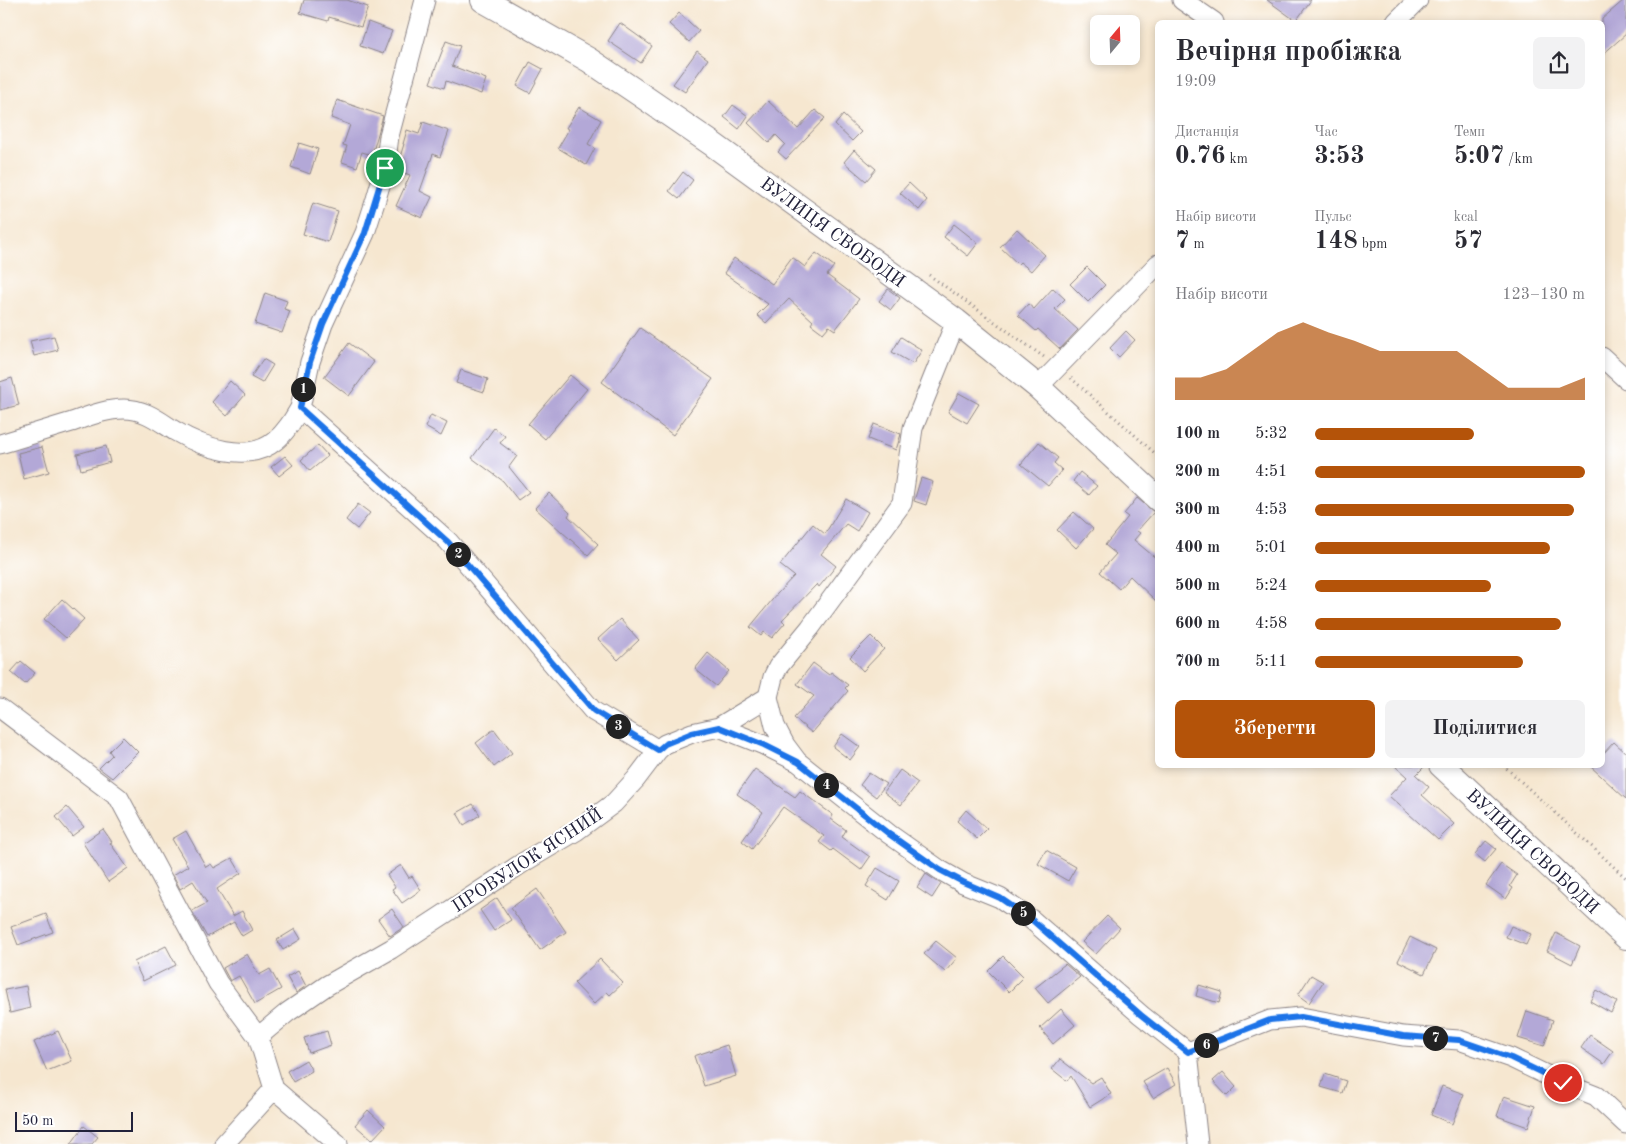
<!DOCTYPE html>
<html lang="uk">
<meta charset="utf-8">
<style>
body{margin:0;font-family:"Old Standard TT",serif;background:#f2f2f3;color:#2b2b33;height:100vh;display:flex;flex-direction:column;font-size:19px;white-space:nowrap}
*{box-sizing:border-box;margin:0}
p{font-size:16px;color:#7c7c81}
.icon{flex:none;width:28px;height:28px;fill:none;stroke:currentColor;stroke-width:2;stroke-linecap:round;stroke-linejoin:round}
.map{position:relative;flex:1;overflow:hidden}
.sheet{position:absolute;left:1155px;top:20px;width:450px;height:748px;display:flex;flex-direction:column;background:#fff;border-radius:8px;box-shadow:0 2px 8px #0003}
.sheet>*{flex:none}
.needle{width:32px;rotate:19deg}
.tools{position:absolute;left:1090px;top:15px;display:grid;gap:10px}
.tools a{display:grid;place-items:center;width:50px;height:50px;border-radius:8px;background:#fff;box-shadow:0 2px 8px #0003;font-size:25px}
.scale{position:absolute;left:15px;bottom:12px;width:118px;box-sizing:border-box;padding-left:5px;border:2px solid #22223b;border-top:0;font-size:14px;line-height:18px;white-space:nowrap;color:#22223b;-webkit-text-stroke:4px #fff;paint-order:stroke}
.pin{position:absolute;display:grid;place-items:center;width:42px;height:42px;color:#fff;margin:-21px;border:2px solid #fff;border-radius:50%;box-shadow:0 1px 5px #0007}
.km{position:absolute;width:25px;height:25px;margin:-12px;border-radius:50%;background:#222;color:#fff;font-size:14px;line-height:25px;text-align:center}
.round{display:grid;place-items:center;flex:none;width:52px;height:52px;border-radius:8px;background:#f2f2f3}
.overview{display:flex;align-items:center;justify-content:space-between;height:85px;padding:0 20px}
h1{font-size:28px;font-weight:600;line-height:38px}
.stats{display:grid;grid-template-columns:repeat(3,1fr);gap:8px;height:85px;padding:5px 20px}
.stats div{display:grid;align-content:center}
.stats b{font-size:25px;font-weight:600}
.stats small{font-size:14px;font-weight:400}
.stats p{font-size:14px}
.chart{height:140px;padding:10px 20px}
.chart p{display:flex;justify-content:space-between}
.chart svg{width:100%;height:90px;margin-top:5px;fill:#b45309;opacity:.7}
.action{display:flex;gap:10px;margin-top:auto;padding:10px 20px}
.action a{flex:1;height:58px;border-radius:8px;background:#b45309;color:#fff;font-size:20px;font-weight:600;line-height:58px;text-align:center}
.action a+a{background:#f2f2f3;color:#2b2b33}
ul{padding:0 20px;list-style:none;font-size:16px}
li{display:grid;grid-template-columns:80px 60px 1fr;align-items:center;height:38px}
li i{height:12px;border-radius:6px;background:#b45309}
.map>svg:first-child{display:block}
.building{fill:#b3a8d7}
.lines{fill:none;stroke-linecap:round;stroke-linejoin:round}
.minor-casing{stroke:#8c8486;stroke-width:21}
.tertiary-casing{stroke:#8c8486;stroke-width:26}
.path{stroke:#8c8486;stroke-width:3;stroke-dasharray:1 4;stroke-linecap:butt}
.minor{stroke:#fff;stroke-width:19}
.tertiary{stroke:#fff;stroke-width:24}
.route-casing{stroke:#fff;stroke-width:10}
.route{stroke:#1a73e8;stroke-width:6}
.labels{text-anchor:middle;stroke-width:4;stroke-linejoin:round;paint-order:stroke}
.street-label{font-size:18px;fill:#22223b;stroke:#fff}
</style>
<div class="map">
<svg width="1626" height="1144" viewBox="0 0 1626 1144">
<rect width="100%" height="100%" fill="#fff"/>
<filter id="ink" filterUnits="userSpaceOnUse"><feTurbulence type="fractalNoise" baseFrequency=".02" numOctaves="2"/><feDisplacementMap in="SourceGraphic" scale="10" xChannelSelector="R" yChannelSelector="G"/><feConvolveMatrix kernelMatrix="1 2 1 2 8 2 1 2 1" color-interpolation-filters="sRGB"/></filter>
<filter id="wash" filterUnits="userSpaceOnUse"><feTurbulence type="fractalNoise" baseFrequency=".0096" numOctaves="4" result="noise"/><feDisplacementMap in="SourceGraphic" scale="20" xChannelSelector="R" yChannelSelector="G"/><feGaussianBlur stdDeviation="1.12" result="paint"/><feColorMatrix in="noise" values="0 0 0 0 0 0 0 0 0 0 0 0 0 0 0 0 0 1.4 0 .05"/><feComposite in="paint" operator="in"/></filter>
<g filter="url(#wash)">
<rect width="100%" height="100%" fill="#f6e7d0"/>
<g id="blocks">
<path class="building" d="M 304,0 L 347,0 L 368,7 L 361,27 L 329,17 L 328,21 L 300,13 Z
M 1267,0 L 1311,0 L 1296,21 Z
M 1624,0 L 1626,0 L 1626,34 L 1602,55 L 1602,19 Z
M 679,13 L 699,31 L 689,42 L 669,24 Z
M 368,22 L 392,31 L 383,54 L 360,46 Z
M 620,23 L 652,46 L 641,63 L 608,41 Z
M 446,41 L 460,46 L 452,66 L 486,79 L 481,94 L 446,81 L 444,88 L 430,83 Z
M 697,51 L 708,59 L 685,92 L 673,84 Z
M 530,62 L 543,69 L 530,93 L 517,86 Z
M 337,100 L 383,116 L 372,155 L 362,152 L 357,167 L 342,162 L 347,146 L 343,145 L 350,125 L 331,118 Z
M 768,101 L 798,129 L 815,110 L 825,118 L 786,159 L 778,152 L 785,144 L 776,135 L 769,143 L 748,123 Z
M 733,105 L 748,116 L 739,129 L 724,117 Z
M 579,107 L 601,120 L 588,144 L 595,148 L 586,165 L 558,148 L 569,129 L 566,128 Z
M 843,115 L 861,132 L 852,141 L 835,125 Z
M 423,122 L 449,131 L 440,157 L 433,154 L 420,191 L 432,197 L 422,218 L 396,206 L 410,175 L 396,170 L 404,144 L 403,144 L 407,130 L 419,134 Z
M 299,143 L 318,149 L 310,174 L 291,167 Z
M 854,150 L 876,169 L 866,181 L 844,162 Z
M 683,172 L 693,180 L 679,199 L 669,191 Z
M 909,183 L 927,200 L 919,210 L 900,193 Z
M 313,203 L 338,211 L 328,242 L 303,234 Z
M 954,224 L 978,243 L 968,256 L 944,237 Z
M 1017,229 L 1045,255 L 1031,271 L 1020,262 L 1018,264 L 1000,247 Z
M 816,253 L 834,266 L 827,275 L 859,299 L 835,330 L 829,326 L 823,333 L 811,324 L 813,321 L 789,299 L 766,323 L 757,315 L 768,304 L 724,273 L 734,258 L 772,284 L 792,257 L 805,267 Z
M 1087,267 L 1105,285 L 1088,302 L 1070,284 Z
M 1053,288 L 1065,299 L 1055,309 L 1078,330 L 1060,349 L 1038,329 L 1036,331 L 1018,315 L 1028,304 L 1034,309 Z
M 888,289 L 900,298 L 891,310 L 879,301 Z
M 265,293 L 287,301 L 284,309 L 290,311 L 282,333 L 255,324 Z
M 640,328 L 713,379 L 673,435 L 602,382 Z
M 1126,331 L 1135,340 L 1119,357 L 1110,348 Z
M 54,336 L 58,350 L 34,356 L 30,341 Z
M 901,337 L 922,350 L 913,364 L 892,352 Z
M 349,343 L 374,362 L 349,396 L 324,377 Z
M 263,359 L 273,365 L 262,383 L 251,377 Z
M 461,370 L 488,379 L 484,392 L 456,383 Z
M 570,375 L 587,389 L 545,439 L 528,424 Z
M 12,378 L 19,405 L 0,410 L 0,382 Z
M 230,381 L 245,395 L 227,416 L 212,402 Z
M 959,393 L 979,404 L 967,423 L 948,412 Z
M 431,415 L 447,423 L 441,436 L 425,427 Z
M 874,424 L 901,434 L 896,450 L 868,439 Z
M 494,428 L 505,436 L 500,443 L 517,456 L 509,467 L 529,492 L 518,500 L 503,481 L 472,458 Z
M 1039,442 L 1058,458 L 1054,463 L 1062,470 L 1048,486 L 1021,464 Z
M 318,445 L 328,456 L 310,471 L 301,460 Z
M 106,446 L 110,462 L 81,470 L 77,454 Z
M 42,447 L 49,472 L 24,479 L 18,453 Z
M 285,456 L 293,465 L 279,476 L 271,467 Z
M 1080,472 L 1097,486 L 1089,495 L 1073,481 Z
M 921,478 L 933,482 L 926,505 L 914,501 Z
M 549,493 L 570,513 L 568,516 L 598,544 L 588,555 L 535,508 Z
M 1137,498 L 1154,512 L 1137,531 L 1140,533 L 1134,540 L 1158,560 L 1158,603 L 1130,576 L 1119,589 L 1100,572 L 1116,554 L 1105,545 L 1128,517 L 1124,514 Z
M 846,499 L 868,512 L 857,531 L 846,524 L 821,554 L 836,566 L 819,587 L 817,584 L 782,620 L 785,623 L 772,638 L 764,632 L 761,636 L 750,627 L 777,594 L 794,576 L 780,565 L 813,524 L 825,534 Z
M 358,504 L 370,513 L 357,529 L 346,520 Z
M 1074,512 L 1093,529 L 1076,548 L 1057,530 Z
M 62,599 L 84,619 L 66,638 L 44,619 Z
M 620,619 L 639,640 L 618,660 L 598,639 Z
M 871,636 L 884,649 L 863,671 L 850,657 Z
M 708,653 L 729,671 L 716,686 L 695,669 Z
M 21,661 L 35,673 L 25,684 L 11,672 Z
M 813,663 L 829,675 L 831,672 L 848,685 L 845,688 L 848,691 L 812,733 L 794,718 L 814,696 L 797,684 Z
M 494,729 L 512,753 L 494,767 L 476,743 Z
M 842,734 L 860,747 L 850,760 L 833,747 Z
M 123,737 L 138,752 L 112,778 L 99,768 L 112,755 L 109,751 Z
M 1614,742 L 1626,753 L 1626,799 L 1589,765 L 1602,765 L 1602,755 Z
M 1394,765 L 1426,765 L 1416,775 L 1429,787 L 1422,795 L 1454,824 L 1438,840 L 1389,796 L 1407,777 Z
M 755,769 L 795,797 L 800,791 L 833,815 L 831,819 L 846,830 L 842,837 L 870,857 L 861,870 L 833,849 L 831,851 L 819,842 L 824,836 L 783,807 L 752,849 L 742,841 L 763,812 L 737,794 Z
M 900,770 L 918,783 L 901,805 L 884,792 Z
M 869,773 L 886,784 L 876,797 L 860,785 Z
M 473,804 L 480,815 L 464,825 L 457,813 Z
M 67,807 L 84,827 L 72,836 L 56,817 Z
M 966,810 L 987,829 L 977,839 L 957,821 Z
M 103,829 L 112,842 L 110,843 L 128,868 L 108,882 L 83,843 Z
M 186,831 L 206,867 L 211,864 L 214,868 L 232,858 L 241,873 L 217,889 L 233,916 L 242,911 L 252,930 L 242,936 L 234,922 L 207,937 L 192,911 L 207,903 L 193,881 L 180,889 L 173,875 L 188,866 L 172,839 Z
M 1486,841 L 1496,849 L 1485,862 L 1475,854 Z
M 1046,850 L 1076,867 L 1068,881 L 1038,864 Z
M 1501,864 L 1517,875 L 1510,886 L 1513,888 L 1506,899 L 1486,885 Z
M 401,865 L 409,878 L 412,876 L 421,890 L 402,903 L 392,889 L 395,887 L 387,875 Z
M 877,868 L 899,881 L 888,900 L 866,886 Z
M 926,874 L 941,884 L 932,898 L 917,888 Z
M 537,889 L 566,932 L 540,950 L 511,908 Z
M 497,898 L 511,920 L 494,931 L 480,910 Z
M 392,909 L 404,927 L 390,936 L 378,919 Z
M 46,914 L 53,932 L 18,945 L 11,927 Z
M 1107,916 L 1120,928 L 1096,954 L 1082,942 Z
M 1511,926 L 1531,934 L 1526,945 L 1506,937 Z
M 295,929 L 301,939 L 283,950 L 277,940 Z
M 1556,933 L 1580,946 L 1572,964 L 1547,951 Z
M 1410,937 L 1436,950 L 1424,974 L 1398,961 Z
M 936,941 L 957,958 L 945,972 L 924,954 Z
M 166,946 L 176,965 L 143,981 L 134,962 Z
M 247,954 L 259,975 L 270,969 L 281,989 L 255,1004 L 239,976 L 230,981 L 223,968 Z
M 1003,956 L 1024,977 L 1009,992 L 988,971 Z
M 600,959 L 623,983 L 610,995 L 607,992 L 594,1004 L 574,983 Z
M 1065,964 L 1080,977 L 1048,1003 L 1035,988 Z
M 298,971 L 306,986 L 296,993 L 287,977 Z
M 1311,975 L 1323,982 L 1309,1003 L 1298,995 Z
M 1199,985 L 1222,992 L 1219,1003 L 1196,996 Z
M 26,986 L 30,1008 L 10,1013 L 5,990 Z
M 1596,990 L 1617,1002 L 1611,1013 L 1590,1001 Z
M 1061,1009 L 1075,1025 L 1053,1044 L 1040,1028 Z
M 1527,1011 L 1553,1020 L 1544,1046 L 1518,1038 Z
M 58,1031 L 72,1061 L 47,1071 L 34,1042 Z
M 327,1031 L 331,1045 L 309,1053 L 304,1038 Z
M 1590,1035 L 1613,1051 L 1604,1064 L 1581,1048 Z
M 727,1045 L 736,1076 L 704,1086 L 694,1056 Z
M 1060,1059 L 1091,1083 L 1101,1077 L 1111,1094 L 1090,1107 L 1071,1076 L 1067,1081 L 1052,1069 Z
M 306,1060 L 312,1071 L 293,1082 L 287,1071 Z
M 1167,1068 L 1176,1084 L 1153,1098 L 1143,1082 Z
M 1223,1072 L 1236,1087 L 1227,1096 L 1213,1081 Z
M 1325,1074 L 1346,1081 L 1342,1093 L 1321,1087 Z
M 1442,1086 L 1464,1094 L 1452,1124 L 1431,1115 Z
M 1504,1096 L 1535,1106 L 1528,1127 L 1497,1116 Z
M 368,1110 L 385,1126 L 372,1140 L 355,1125 Z
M 84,1126 L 98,1137 L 92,1144 L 71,1144 Z"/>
</g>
</g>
<g filter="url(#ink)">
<use href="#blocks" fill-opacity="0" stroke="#8c8486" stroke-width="1"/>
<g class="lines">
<defs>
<path id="minor" d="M 425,0 L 389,136 L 385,168 L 376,199 L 365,233 L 323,324 L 310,362 L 300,408 L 448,541 L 593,711 L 658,750
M 1182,0 L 1214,22
M 1396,22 L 1418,0
M 1602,357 L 1626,379
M 1038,387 L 1158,264
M 0,444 C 24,437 48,429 72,422 C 89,416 106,409 124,409 C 145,409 159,421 175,431 C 202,447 248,464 275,441 C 286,432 293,420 300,408
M 0,708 L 119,798 L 218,983 L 258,1037 L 274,1089 L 338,1144
M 719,727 L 768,697
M 797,761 L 785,745 L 775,726 L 768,697 L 773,677 L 778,667 L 810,628 L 902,503 L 913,428 L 956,321
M 258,1037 L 288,1012 L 326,986 L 391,949 L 524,862 L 576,831 L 614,803 L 636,779 L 658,750 L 665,744 L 692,733 L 719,727 L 764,745 L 798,762 L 889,834 L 940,870 L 963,883 L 1000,898 L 1032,920 L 1141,1015 L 1188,1052 L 1270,1020 L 1301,1017 L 1403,1036 L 1459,1040 L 1511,1058 L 1563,1083 L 1596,1096 L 1626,1124
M 1188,1052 L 1198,1144
M 224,1144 L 274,1089"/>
<path id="tertiary" d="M 483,0 L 589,60 L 641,95 L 711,143 L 956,321 L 1038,387 L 1158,499
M 1441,765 L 1626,937"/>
</defs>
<use href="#minor" class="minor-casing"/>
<use href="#tertiary" class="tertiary-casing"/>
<path class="path" d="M 929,275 L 1044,357
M 1071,378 L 1158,456
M 1503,765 L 1626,878"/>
<use href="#minor" class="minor"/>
<use href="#tertiary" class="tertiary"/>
</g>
</g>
<g class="lines" filter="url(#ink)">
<defs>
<path id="route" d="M 385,168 L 365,233 L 323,324 L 310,362 L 300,408 L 448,542 L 594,711 L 658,750 L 665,744 L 692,733 L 719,727 L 764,745 L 798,762 L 889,834 L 940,870 L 963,882 L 1000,898 L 1032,920 L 1141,1015 L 1188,1052 L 1270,1020 L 1301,1017 L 1403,1036 L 1459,1040 L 1511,1058 L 1563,1083"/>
</defs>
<use href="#route" class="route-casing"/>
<use href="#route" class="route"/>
</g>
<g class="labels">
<g class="street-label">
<text transform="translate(833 232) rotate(36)" y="6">ВУЛИЦЯ СВОБОДИ</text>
<text transform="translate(1533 851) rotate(43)" y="6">ВУЛИЦЯ СВОБОДИ</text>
<text transform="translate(527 860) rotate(-33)" y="6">ПРОВУЛОК ЯСНИЙ</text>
</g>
</g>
</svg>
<div class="tools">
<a><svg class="needle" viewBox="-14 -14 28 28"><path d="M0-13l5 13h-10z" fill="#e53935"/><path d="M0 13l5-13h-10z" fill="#7c7c81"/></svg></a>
</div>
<div class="scale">50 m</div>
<div class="pin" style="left:385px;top:168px;background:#1e9e55"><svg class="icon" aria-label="arrive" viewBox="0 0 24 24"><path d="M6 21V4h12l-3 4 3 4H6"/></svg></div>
<div class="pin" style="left:1563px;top:1083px;background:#d93025"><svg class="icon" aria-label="check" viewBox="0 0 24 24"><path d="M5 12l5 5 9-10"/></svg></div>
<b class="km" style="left:303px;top:389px">1</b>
<b class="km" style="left:458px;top:554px">2</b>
<b class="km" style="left:618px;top:726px">3</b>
<b class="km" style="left:826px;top:785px">4</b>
<b class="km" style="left:1023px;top:913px">5</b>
<b class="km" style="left:1206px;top:1045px">6</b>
<b class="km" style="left:1435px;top:1038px">7</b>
<section class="sheet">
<div class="overview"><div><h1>Вечірня пробіжка</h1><p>19:09</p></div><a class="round"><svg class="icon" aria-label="share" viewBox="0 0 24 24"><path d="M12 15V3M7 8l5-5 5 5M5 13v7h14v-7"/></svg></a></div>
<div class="stats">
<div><p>Дистанція</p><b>0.76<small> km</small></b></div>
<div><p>Час</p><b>3:53</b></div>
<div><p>Темп</p><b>5:07<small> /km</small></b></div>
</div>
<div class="stats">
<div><p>Набір висоти</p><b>7<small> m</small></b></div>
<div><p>Пульс</p><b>148<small> bpm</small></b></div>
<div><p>kcal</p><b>57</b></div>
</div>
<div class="chart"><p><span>Набір висоти</span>123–130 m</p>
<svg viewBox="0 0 160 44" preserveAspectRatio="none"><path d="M0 44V33L10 33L20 29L30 20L40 11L50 6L60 11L70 15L80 20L90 20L100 20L110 20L120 29L130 38L140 38L150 38L160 33V44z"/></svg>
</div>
<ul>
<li><b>100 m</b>5:32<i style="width:59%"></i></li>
<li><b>200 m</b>4:51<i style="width:100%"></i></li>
<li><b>300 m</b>4:53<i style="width:96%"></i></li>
<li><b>400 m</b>5:01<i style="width:87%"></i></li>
<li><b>500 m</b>5:24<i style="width:65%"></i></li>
<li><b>600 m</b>4:58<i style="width:91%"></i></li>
<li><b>700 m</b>5:11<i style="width:77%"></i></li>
</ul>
<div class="action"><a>Зберегти</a><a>Поділитися</a></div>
</section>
</div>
